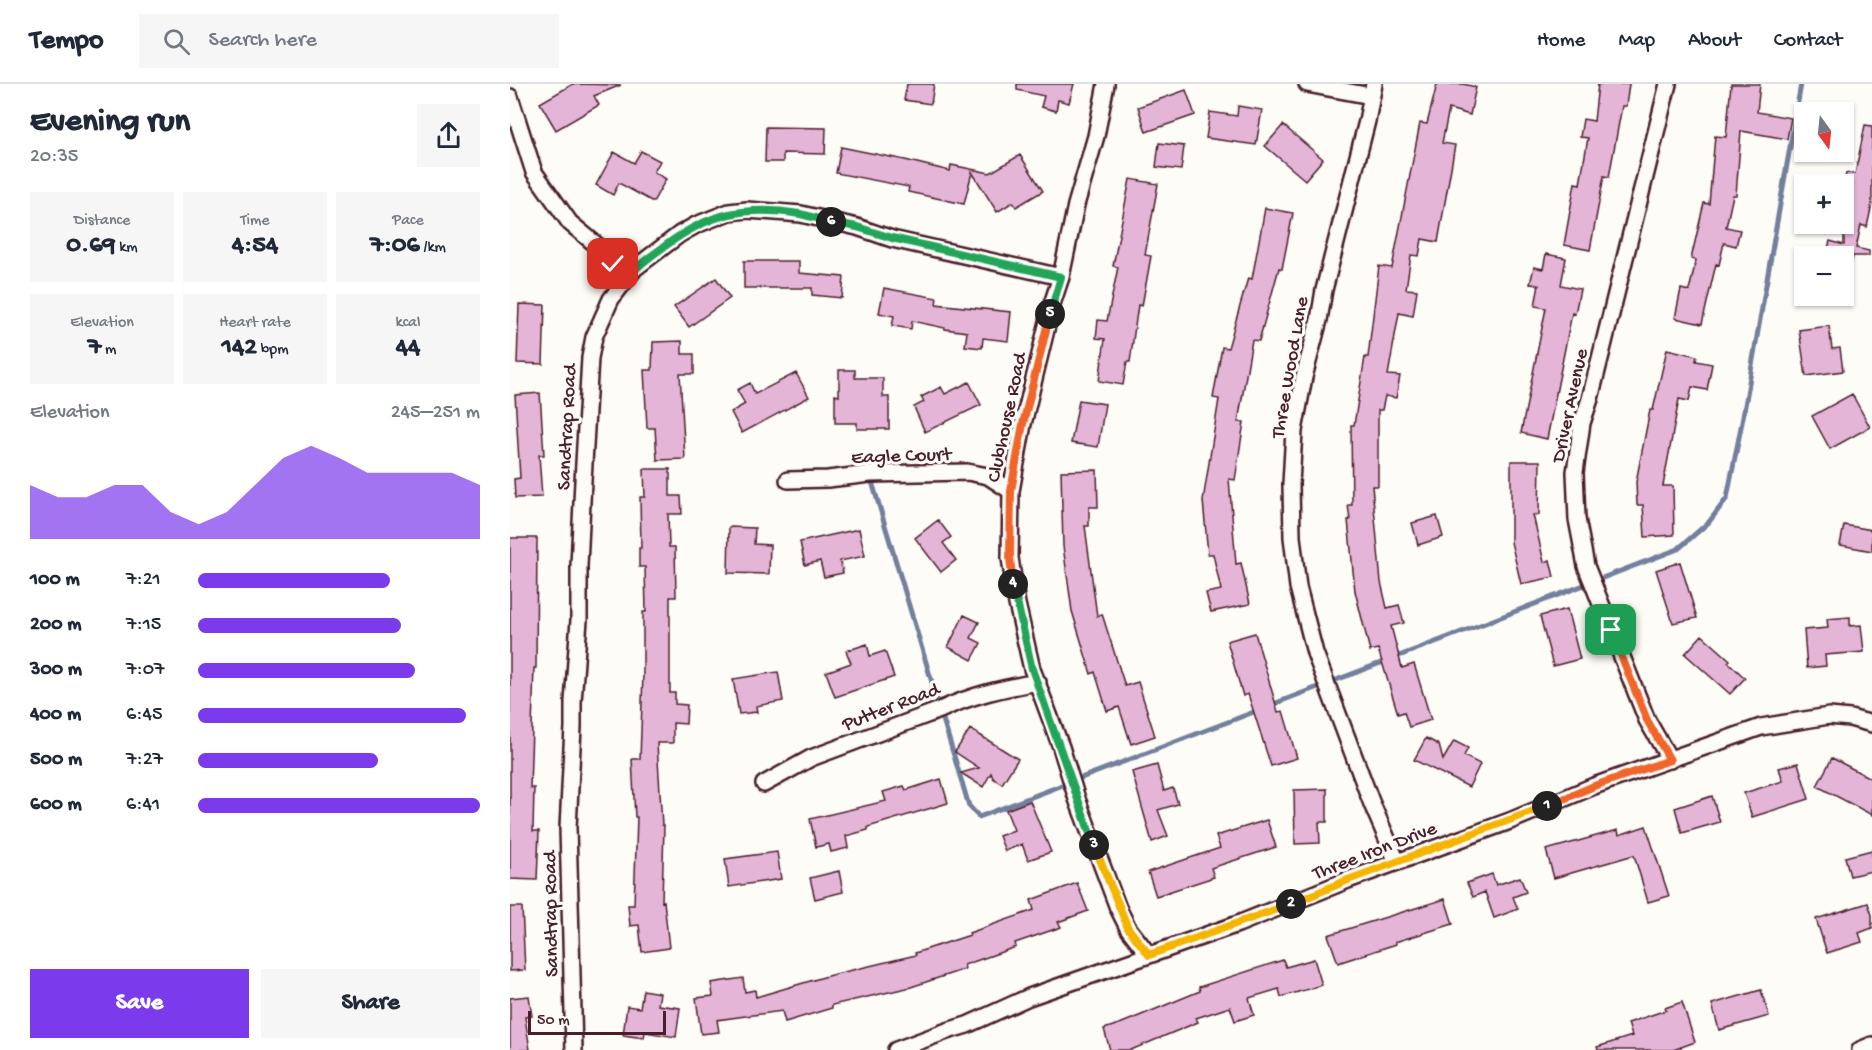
<!DOCTYPE html>
<meta charset="utf-8">
<style>
body{margin:0;font-family:"Gochi Hand",sans-serif;background:#f6f6f7;color:#1f2937;height:100vh;display:flex;flex-direction:column;font-size:22px;white-space:nowrap}
*{box-sizing:border-box;margin:0}
p{font-size:20px;color:#747a83}
.icon{flex:none;width:33px;height:33px;fill:none;stroke:currentColor;stroke-width:2;stroke-linecap:round;stroke-linejoin:round}
.map{position:relative;flex:1;overflow:hidden}
.details{display:flex;flex-direction:column;background:#fff;width:510px}
.details>*{flex:none}
.needle{width:39px;rotate:165deg}
.fabs{position:absolute;left:1284px;top:18px;display:grid;gap:12px}
.fabs a{display:grid;place-items:center;width:60px;height:60px;border-radius:0px;background:#fff;box-shadow:0 2px 4px #0004;font-size:30px}
.scale{position:absolute;left:18px;bottom:15px;width:138px;box-sizing:border-box;padding-left:6px;border:3px solid #4a1f2b;border-top:0;font-size:16px;line-height:21px;white-space:nowrap;color:#4a1f2b;-webkit-text-stroke:4px #fdfcf7;paint-order:stroke}
.pin{position:absolute;display:grid;place-items:center;width:51px;height:51px;color:#fff;margin:-26px;border-radius:12px;box-shadow:0 3px 9px #0006}
.km{position:absolute;width:30px;height:30px;margin:-15px;border-radius:50%;background:#222;color:#fff;font-size:16px;line-height:30px;text-align:center}
.round{display:grid;place-items:center;flex:none;width:63px;height:63px;border-radius:0px;background:#f6f6f7}
.head{display:flex;align-items:center;justify-content:space-between;height:102px;padding:0 30px}
h1{font-size:33px;font-weight:800;line-height:45px}
.figures{display:grid;grid-template-columns:repeat(3,1fr);gap:9px;height:102px;padding:6px 30px}
.figures div{display:grid;align-content:center;border-radius:0px;background:#f6f6f7;text-align:center}
.figures b{font-size:26px;font-weight:800}
.figures small{font-size:16px;font-weight:400}
.figures p{font-size:16px}
.chart{height:168px;padding:12px 30px}
.chart p{display:flex;justify-content:space-between}
.chart svg{width:100%;height:108px;margin-top:6px;fill:#7c3aed;opacity:.7}
.action{display:flex;gap:12px;margin-top:auto;padding:12px 30px}
.action a{flex:1;height:69px;border-radius:0px;background:#7c3aed;color:#fff;font-size:24px;font-weight:800;line-height:69px;text-align:center}
.action a+a{background:#f6f6f7;color:#1f2937}
ul{padding:0 30px;list-style:none;font-size:20px}
li{display:grid;grid-template-columns:96px 72px 1fr;align-items:center;height:45px}
li i{height:15px;border-radius:8px;background:#7c3aed}
header{display:flex;align-items:center;gap:36px;box-sizing:border-box;height:84px;padding:0 30px;background:#fff;border-bottom:2px solid #e0e1e3}
header strong{font-size:28px}
nav{display:flex;gap:33px;margin-inline-start:auto;font-size:21px}
.search{width:420px;height:54px;background:#f6f6f7;display:flex;align-items:center;gap:15px;box-sizing:border-box;padding:0 21px;border-radius:0px;color:#747a83;font-size:22px}
main{display:flex;flex:1;min-height:0}
.map>svg:first-child{display:block}
.lines{fill:none;stroke-linecap:round;stroke-linejoin:round}
.stream{stroke:#727f9d;stroke-width:5}
.building{fill:#e4b5d7;stroke:#4a1f2b;stroke-width:1.5}
.minor-casing{stroke:#4a1f2b;stroke-width:20}
.minor{stroke:#fdfcf7;stroke-width:15}
.split-1-casing{stroke:#fff;stroke-width:12}
.split-2-casing{stroke:#fff;stroke-width:12}
.split-3-casing{stroke:#fff;stroke-width:12}
.split-4-casing{stroke:#fff;stroke-width:12}
.split-5-casing{stroke:#fff;stroke-width:12}
.split-6-casing{stroke:#fff;stroke-width:12}
.split-7-casing{stroke:#fff;stroke-width:12}
.split-1{stroke:#f0652b;stroke-width:8}
.split-2{stroke:#f5b400;stroke-width:8}
.split-3{stroke:#f5b400;stroke-width:8}
.split-4{stroke:#22a559;stroke-width:8}
.split-5{stroke:#f0652b;stroke-width:8}
.split-6{stroke:#22a559;stroke-width:8}
.split-7{stroke:#22a559;stroke-width:8}
.labels{text-anchor:middle;stroke-width:6;stroke-linejoin:round;paint-order:stroke}
.street-label{font-size:20px;fill:#4a1f2b;stroke:#fdfcf7}
</style>
<header>
<strong>Tempo</strong>
<div class="search"><svg class="icon" aria-label="search" viewBox="0 0 24 24"><circle cx="10" cy="10" r="6"/><path d="M15 15l6 6"/></svg>Search here</div>
<nav><a>Home</a><a>Map</a><a>About</a><a>Contact</a></nav>
</header>
<main>
<section class="details">
<div class="head"><div><h1>Evening run</h1><p>20:35</p></div><a class="round"><svg class="icon" aria-label="share" viewBox="0 0 24 24"><path d="M12 15V3M7 8l5-5 5 5M5 13v7h14v-7"/></svg></a></div>
<div class="figures">
<div><p>Distance</p><b>0.69<small> km</small></b></div>
<div><p>Time</p><b>4:54</b></div>
<div><p>Pace</p><b>7:06<small> /km</small></b></div>
</div>
<div class="figures">
<div><p>Elevation</p><b>7<small> m</small></b></div>
<div><p>Heart rate</p><b>142<small> bpm</small></b></div>
<div><p>kcal</p><b>44</b></div>
</div>
<div class="chart"><p><span>Elevation</span>245–251 m</p>
<svg viewBox="0 0 160 44" preserveAspectRatio="none"><path d="M0 44V22L10 27L20 27L30 22L40 22L50 33L60 38L70 33L80 22L90 11L100 6L110 11L120 17L130 17L140 17L150 17L160 22V44z"/></svg>
</div>
<ul>
<li><b>100 m</b>7:21<i style="width:68%"></i></li>
<li><b>200 m</b>7:15<i style="width:72%"></i></li>
<li><b>300 m</b>7:07<i style="width:77%"></i></li>
<li><b>400 m</b>6:45<i style="width:95%"></i></li>
<li><b>500 m</b>7:27<i style="width:64%"></i></li>
<li><b>600 m</b>6:41<i style="width:100%"></i></li>
</ul>
<div class="action"><a>Save</a><a>Share</a></div>
</section>
<div class="map">
<svg width="1362" height="966" viewBox="0 0 1362 966">
<rect width="100%" height="100%" fill="#fdfcf7"/>
<filter id="ink" filterUnits="userSpaceOnUse"><feTurbulence type="fractalNoise" baseFrequency=".0167" numOctaves="2"/><feDisplacementMap in="SourceGraphic" scale="12" xChannelSelector="R" yChannelSelector="G"/><feConvolveMatrix kernelMatrix="1 2 1 2 8 2 1 2 1" color-interpolation-filters="sRGB"/></filter>
<g filter="url(#ink)">
<g class="lines">
<path class="stream" d="M 357,381 L 459,722 L 469,733 L 749,626
M 761,621 L 1168,465 L 1199,438 L 1217,414 L 1233,333 L 1291,0"/>
</g>
<path class="building" d="M 63,0 L 111,1 L 84,12 L 89,21 L 46,46 L 30,19 Z
M 397,0 L 424,0 L 421,20 L 394,16 Z
M 507,0 L 564,0 L 559,19 L 548,16 L 546,27 L 531,23 L 534,12 L 507,6 Z
M 927,0 L 953,0 L 966,3 L 960,31 L 939,25 L 932,59 L 945,61 L 928,158 L 912,155 L 909,172 L 901,171 L 896,205 L 907,206 L 903,232 L 889,229 L 878,291 L 890,292 L 886,314 L 875,312 L 872,326 L 868,326 L 868,402 L 862,402 L 871,498 L 877,524 L 889,521 L 894,539 L 881,542 L 892,584 L 904,580 L 921,636 L 899,643 L 894,628 L 888,630 L 868,565 L 860,567 L 845,507 L 838,436 L 840,436 L 838,421 L 842,421 L 841,341 L 844,341 L 855,273 L 858,273 L 869,182 L 882,184 L 910,39 L 917,40 Z
M 1088,0 L 1119,0 L 1116,22 L 1112,22 L 1099,93 L 1094,92 L 1080,166 L 1054,161 L 1065,99 L 1070,100 L 1078,54 L 1070,53 L 1073,35 L 1084,37 Z
M 1221,0 L 1250,0 L 1247,28 L 1281,34 L 1277,55 L 1231,47 L 1226,111 L 1223,111 L 1216,143 L 1230,146 L 1226,162 L 1214,159 L 1209,181 L 1206,180 L 1192,240 L 1165,234 L 1171,205 L 1179,207 L 1186,176 L 1181,175 L 1194,119 L 1199,120 L 1205,52 L 1216,53 Z
M 676,6 L 685,31 L 636,48 L 628,23 Z
M 728,22 L 752,26 L 746,61 L 696,54 L 700,28 L 727,32 Z
M 773,41 L 813,75 L 795,96 L 755,62 Z
M 1355,41 L 1362,42 L 1362,120 L 1357,143 L 1351,141 L 1346,164 L 1359,167 L 1359,172 L 1343,172 L 1339,191 L 1334,191 L 1334,172 L 1316,172 L 1320,157 L 1334,161 L 1334,102 L 1336,89 L 1345,90 Z
M 256,43 L 316,44 L 315,70 L 273,69 L 273,78 L 255,78 Z
M 649,59 L 674,62 L 671,86 L 646,83 Z
M 331,63 L 395,76 L 440,87 L 441,81 L 480,89 L 510,71 L 533,107 L 506,123 L 503,118 L 487,128 L 462,88 L 454,120 L 398,108 L 399,103 L 326,89 Z
M 131,67 L 150,77 L 144,88 L 156,95 L 143,118 L 109,99 L 103,111 L 86,101 L 104,68 L 124,79 Z
M 620,95 L 648,100 L 635,171 L 641,172 L 632,222 L 628,221 L 620,278 L 617,278 L 613,301 L 589,297 L 595,255 L 586,254 L 588,236 L 597,237 L 608,183 L 603,182 Z
M 755,124 L 783,129 L 772,185 L 769,184 L 749,257 L 742,256 L 728,338 L 734,338 L 725,396 L 719,395 L 726,480 L 731,479 L 740,520 L 701,528 L 696,509 L 711,506 L 703,470 L 698,470 L 693,417 L 709,315 L 703,314 L 712,263 L 718,264 L 738,194 L 742,195 Z
M 1036,170 L 1056,174 L 1051,201 L 1070,205 L 1065,230 L 1062,229 L 1037,355 L 1011,349 L 1036,224 L 1025,222 L 1029,201 L 1020,200 L 1024,183 L 1033,185 Z
M 234,177 L 289,177 L 289,189 L 334,193 L 332,214 L 302,211 L 302,204 L 234,204 Z
M 206,194 L 220,214 L 179,243 L 164,223 Z
M 374,204 L 427,214 L 426,220 L 501,228 L 498,257 L 473,254 L 472,264 L 455,262 L 457,248 L 435,245 L 435,244 L 402,237 L 401,245 L 382,242 L 384,232 L 369,229 Z
M 9,220 L 35,221 L 33,280 L 7,279 Z
M 1319,242 L 1322,265 L 1330,264 L 1333,287 L 1296,292 L 1289,246 Z
M 172,257 L 172,270 L 184,270 L 184,290 L 170,290 L 175,375 L 147,376 L 145,344 L 137,344 L 134,286 L 142,286 L 143,258 Z
M 1157,265 L 1187,272 L 1186,277 L 1202,280 L 1197,306 L 1182,303 L 1179,317 L 1169,315 L 1153,402 L 1163,402 L 1164,451 L 1135,453 L 1133,421 L 1127,421 L 1126,398 L 1140,326 L 1143,326 Z
M 329,286 L 345,286 L 345,294 L 373,294 L 373,313 L 379,313 L 379,345 L 347,345 L 347,339 L 325,339 L 325,311 L 329,312 Z
M 286,289 L 299,313 L 232,349 L 221,328 L 235,320 L 227,306 L 240,299 L 245,310 Z
M 459,298 L 471,321 L 415,348 L 404,323 L 414,318 L 411,313 L 431,303 L 435,310 Z
M 30,309 L 34,371 L 29,371 L 32,413 L 5,414 L 4,395 L 10,394 L 5,311 Z
M 1342,310 L 1360,343 L 1320,365 L 1302,332 Z
M 569,316 L 595,320 L 588,363 L 561,359 Z
M 1001,377 L 1030,377 L 1029,431 L 1023,431 L 1034,478 L 1040,476 L 1044,493 L 1011,500 L 1001,458 Z
M 134,385 L 160,385 L 160,412 L 171,412 L 172,430 L 158,430 L 159,463 L 165,463 L 166,513 L 160,513 L 160,609 L 165,609 L 165,620 L 177,621 L 176,640 L 163,639 L 163,659 L 147,659 L 152,741 L 154,741 L 152,818 L 154,817 L 159,864 L 132,868 L 129,841 L 120,842 L 118,821 L 124,821 L 127,733 L 125,733 L 122,675 L 130,675 L 133,590 L 133,528 L 136,528 L 135,483 L 129,483 L 129,464 L 131,464 L 130,413 L 135,413 Z
M 587,386 L 588,423 L 579,423 L 579,442 L 575,442 L 587,532 L 592,530 L 615,602 L 628,598 L 645,652 L 621,660 L 609,623 L 597,627 L 585,588 L 581,590 L 562,527 L 553,462 L 551,387 Z
M 927,432 L 933,453 L 908,461 L 902,439 Z
M 428,436 L 441,453 L 433,459 L 446,476 L 431,488 L 405,454 Z
M 1334,441 L 1362,446 L 1362,467 L 1330,461 Z
M 219,443 L 245,444 L 244,460 L 260,461 L 259,490 L 218,489 Z
M 349,445 L 355,472 L 330,477 L 333,489 L 314,493 L 310,477 L 295,481 L 290,458 Z
M 0,454 L 27,454 L 26,584 L 24,584 L 20,704 L 24,704 L 23,747 L 29,747 L 27,796 L 0,795 Z
M 1170,478 L 1187,534 L 1163,539 L 1146,486 Z
M 1057,525 L 1070,575 L 1043,582 L 1030,532 Z
M 454,531 L 469,538 L 461,554 L 471,559 L 462,576 L 438,563 Z
M 1340,533 L 1340,542 L 1351,541 L 1354,568 L 1315,571 L 1316,582 L 1297,584 L 1294,546 L 1318,544 L 1317,535 Z
M 745,549 L 768,628 L 773,627 L 787,674 L 761,682 L 738,610 L 733,612 L 717,557 Z
M 1192,551 L 1220,576 L 1218,578 L 1235,594 L 1220,610 L 1175,570 Z
M 357,560 L 360,572 L 375,567 L 384,593 L 325,613 L 316,588 L 341,579 L 336,567 Z
M 268,588 L 273,617 L 246,622 L 247,628 L 229,630 L 223,595 Z
M 460,645 L 508,675 L 492,700 L 483,694 L 481,689 L 473,703 L 451,689 L 469,684 L 445,668 Z
M 916,654 L 929,661 L 933,676 L 944,657 L 958,664 L 954,672 L 970,680 L 959,703 L 904,676 Z
M 1322,674 L 1362,695 L 1362,731 L 1307,702 Z
M 1288,679 L 1299,715 L 1242,733 L 1234,709 L 1273,697 L 1269,684 Z
M 647,681 L 654,707 L 663,704 L 668,720 L 648,726 L 658,752 L 642,758 L 622,688 Z
M 431,695 L 438,719 L 358,743 L 358,746 L 336,752 L 338,764 L 321,768 L 319,760 L 306,763 L 300,735 L 376,717 L 373,708 L 394,702 L 396,706 Z
M 817,705 L 817,738 L 809,738 L 810,759 L 785,760 L 784,706 Z
M 1202,712 L 1210,738 L 1172,749 L 1165,724 Z
M 520,717 L 541,768 L 518,776 L 512,760 L 495,767 L 489,752 L 504,746 L 496,726 Z
M 757,736 L 766,763 L 701,784 L 704,793 L 646,812 L 638,788 L 710,764 L 706,752 Z
M 1136,742 L 1159,812 L 1138,818 L 1124,771 L 1044,794 L 1036,766 L 1108,746 L 1109,751 Z
M 1362,766 L 1362,787 L 1340,792 L 1335,773 Z
M 267,768 L 271,795 L 219,803 L 215,775 Z
M 329,787 L 333,808 L 305,815 L 300,794 Z
M 982,790 L 986,801 L 1010,793 L 1016,808 L 1003,813 L 1008,825 L 984,834 L 975,808 L 963,813 L 957,799 Z
M 567,799 L 578,827 L 548,838 L 551,843 L 505,859 L 506,863 L 454,881 L 455,885 L 401,903 L 322,921 L 322,924 L 275,938 L 272,927 L 207,936 L 209,948 L 191,950 L 186,914 L 203,912 L 201,899 L 233,894 L 235,908 L 245,906 L 246,913 L 317,892 L 406,871 L 405,869 L 460,851 L 459,849 L 524,826 L 521,816 Z
M 935,815 L 943,840 L 885,858 L 886,860 L 828,879 L 818,851 Z
M 1358,819 L 1362,831 L 1362,844 L 1349,849 L 1352,858 L 1317,869 L 1306,835 Z
M 0,823 L 12,823 L 15,886 L 0,887 Z
M 804,875 L 812,901 L 771,913 L 769,905 L 739,914 L 744,931 L 725,937 L 720,923 L 686,934 L 688,938 L 621,966 L 600,966 L 594,945 L 612,939 L 690,907 L 689,903 L 773,876 L 776,883 Z
M 133,906 L 150,909 L 148,921 L 170,924 L 166,953 L 135,948 L 134,954 L 113,951 L 117,922 L 130,924 Z
M 1251,906 L 1259,932 L 1209,946 L 1202,920 Z
M 19,912 L 22,932 L 15,933 L 20,966 L 0,966 L 0,914 Z
M 1172,918 L 1185,958 L 1163,966 L 1088,966 L 1087,963 L 1122,952 L 1118,939 L 1156,926 L 1155,924 Z"/>
<g class="lines">
<defs>
<path id="minor" d="M 596,0 L 586,52 L 566,121 L 551,193 L 543,217 L 513,340 L 501,407 L 500,474 L 507,520 L 522,585 L 551,663 L 567,715 L 608,824 L 618,844 L 639,871
M 797,0 L 861,12
M 864,0 L 857,37 L 814,206 L 809,236 L 794,293 L 784,347 L 781,400 L 782,453 L 788,503 L 805,569 L 862,720 L 887,778
M 1158,0 L 1080,315 L 1072,339 L 1065,388 L 1067,435 L 1076,482 L 1137,636 L 1160,676
M 0,13 L 24,88 L 60,139 L 89,163 L 103,180 L 112,198
M 278,396 L 318,395 L 360,390 L 457,388 L 478,392 L 501,407
M 254,700 L 301,674 L 430,626 C 462,611 493,604 528,598
M 64,966 L 58,744 L 63,643 L 63,618 L 69,536 L 69,482 L 73,397 L 80,274 L 84,253 L 101,215 L 125,184 L 170,150 L 186,141 L 219,128 L 237,126 L 291,130 L 347,143 L 382,155 L 551,193
M 386,966 L 437,947 L 457,941 L 519,913 L 728,840 L 838,796 L 1000,737 L 1084,702 L 1251,643 L 1319,632 L 1340,634 L 1362,640
M 1350,966 L 1362,961"/>
</defs>
<use href="#minor" class="minor-casing"/>
<use href="#minor" class="minor"/>
</g>
</g>
<g class="lines" filter="url(#ink)">
<defs>
<path id="split-1" d="M 1037,722 L 1084,702 L 1160,676 L 1137,636 L 1101,546"/>
<path id="split-2" d="M 781,820 L 838,796 L 1037,722"/>
<path id="split-3" d="M 584,761 L 618,844 L 639,871 L 781,820"/>
<path id="split-4" d="M 503,500 L 522,585 L 584,761"/>
<path id="split-5" d="M 503,500 L 500,474 L 501,407 L 513,340 L 540,230"/>
<path id="split-6" d="M 321,138 L 347,143 L 382,154 L 551,193 L 540,230"/>
<path id="split-7" d="M 103,180 L 112,198 C 125,184 139,173 155,162 C 199,129 235,121 290,130 C 300,132 311,136 321,138"/>
</defs>
<use href="#split-1" class="split-1-casing"/>
<use href="#split-2" class="split-2-casing"/>
<use href="#split-3" class="split-3-casing"/>
<use href="#split-4" class="split-4-casing"/>
<use href="#split-5" class="split-5-casing"/>
<use href="#split-6" class="split-6-casing"/>
<use href="#split-7" class="split-7-casing"/>
<use href="#split-1" class="split-1"/>
<use href="#split-2" class="split-2"/>
<use href="#split-3" class="split-3"/>
<use href="#split-4" class="split-4"/>
<use href="#split-5" class="split-5"/>
<use href="#split-6" class="split-6"/>
<use href="#split-7" class="split-7"/>
</g>
<g class="labels">
<g class="street-label">
<text transform="translate(778 283) rotate(-80)" y="7">Three Wood Lane</text>
<text transform="translate(1058 321) rotate(-78)" y="7">Driver Avenue</text>
<text transform="translate(495 333) rotate(-78)" y="7">Clubhouse Road</text>
<text transform="translate(55 343) rotate(-87)" y="7">Sandtrap Road</text>
<text transform="translate(391 370) rotate(-2)" y="7">Eagle Court</text>
<text transform="translate(380 621) rotate(-21)" y="7">Putter Road</text>
<text transform="translate(864 765) rotate(-21)" y="7">Three Iron Drive</text>
<text transform="translate(39 830) rotate(-91)" y="7">Sandtrap Road</text>
</g>
</g>
</svg>
<div class="fabs">
<a><svg class="needle" viewBox="-14 -14 28 28"><path d="M0-13l5 13h-10z" fill="#e53935"/><path d="M0 13l5-13h-10z" fill="#747a83"/></svg></a>
<a>+</a>
<a>−</a>
</div>
<div class="scale">50 m</div>
<div class="pin" style="left:1101px;top:546px;background:#1e9e55"><svg class="icon" aria-label="arrive" viewBox="0 0 24 24"><path d="M6 21V4h12l-3 4 3 4H6"/></svg></div>
<div class="pin" style="left:103px;top:180px;background:#d93025"><svg class="icon" aria-label="check" viewBox="0 0 24 24"><path d="M5 12l5 5 9-10"/></svg></div>
<b class="km" style="left:1037px;top:722px">1</b>
<b class="km" style="left:781px;top:820px">2</b>
<b class="km" style="left:584px;top:761px">3</b>
<b class="km" style="left:503px;top:500px">4</b>
<b class="km" style="left:540px;top:230px">5</b>
<b class="km" style="left:321px;top:138px">6</b>
</div>
</main>
